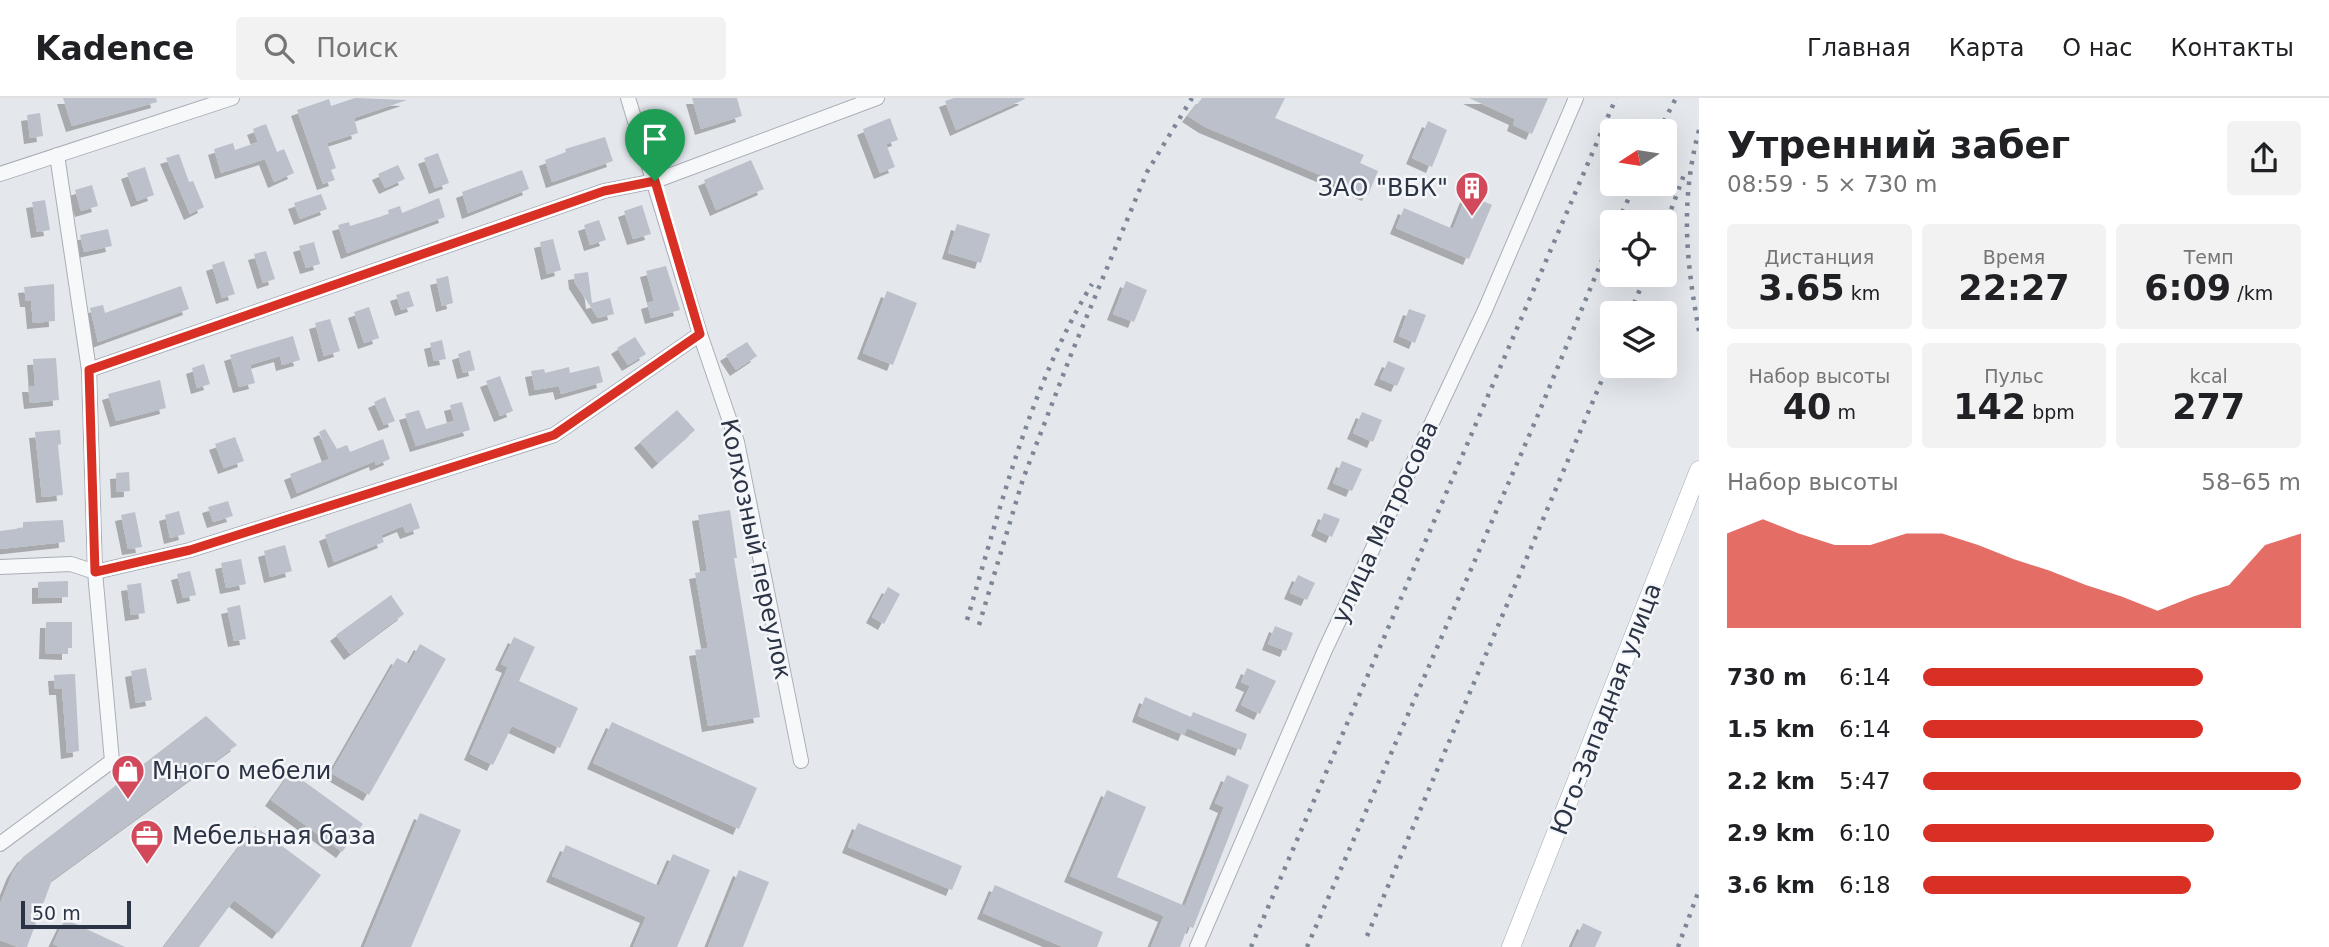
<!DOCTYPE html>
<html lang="ru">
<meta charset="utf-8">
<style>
body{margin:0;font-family:"DejaVu Sans",sans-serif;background:#f2f2f2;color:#202124;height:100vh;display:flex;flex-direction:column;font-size:26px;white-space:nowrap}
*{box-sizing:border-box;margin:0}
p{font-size:23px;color:#757577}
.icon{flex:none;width:38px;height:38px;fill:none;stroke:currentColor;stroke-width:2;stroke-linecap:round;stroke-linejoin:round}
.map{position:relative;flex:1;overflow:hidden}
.details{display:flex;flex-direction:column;background:#fff;width:630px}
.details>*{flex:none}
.needle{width:46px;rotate:258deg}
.fabs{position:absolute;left:1600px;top:21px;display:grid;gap:14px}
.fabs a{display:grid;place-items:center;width:77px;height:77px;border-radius:7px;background:#fff;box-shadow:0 7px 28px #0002;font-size:35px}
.scale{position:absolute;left:21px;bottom:18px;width:110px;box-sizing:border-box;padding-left:7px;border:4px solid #2b3445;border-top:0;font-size:19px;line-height:24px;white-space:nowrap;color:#2b3445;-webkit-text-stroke:5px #f4f6f9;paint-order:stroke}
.pin{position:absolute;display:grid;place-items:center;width:60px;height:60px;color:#fff;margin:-72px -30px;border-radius:50% 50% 50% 0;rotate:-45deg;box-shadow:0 0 7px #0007}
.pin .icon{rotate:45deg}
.round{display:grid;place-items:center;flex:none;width:74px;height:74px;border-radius:7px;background:#f2f2f2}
.head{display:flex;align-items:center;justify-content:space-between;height:119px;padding:0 28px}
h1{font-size:38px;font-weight:600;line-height:52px}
.figures{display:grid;grid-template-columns:repeat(3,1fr);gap:10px;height:119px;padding:7px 28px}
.figures div{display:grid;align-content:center;border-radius:7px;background:#f2f2f2;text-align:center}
.figures b{font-size:35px;font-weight:600}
.figures small{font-size:19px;font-weight:400}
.figures p{font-size:19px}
.chart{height:196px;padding:14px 28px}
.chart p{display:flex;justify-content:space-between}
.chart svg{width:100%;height:126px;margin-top:7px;fill:#d93025;opacity:.7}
ul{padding:0 28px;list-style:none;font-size:23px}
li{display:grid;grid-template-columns:112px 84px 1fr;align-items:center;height:52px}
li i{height:18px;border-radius:9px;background:#d93025}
header{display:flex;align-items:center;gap:42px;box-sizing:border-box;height:98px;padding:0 35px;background:#fff;border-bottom:2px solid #e0e0e0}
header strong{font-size:33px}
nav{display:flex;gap:38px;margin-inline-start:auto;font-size:24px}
.search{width:490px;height:63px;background:#f2f2f2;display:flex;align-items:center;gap:18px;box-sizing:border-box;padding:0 24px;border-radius:7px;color:#757577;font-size:26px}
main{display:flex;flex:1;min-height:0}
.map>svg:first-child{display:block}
.building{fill:#bbc0ca;filter:url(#shadow)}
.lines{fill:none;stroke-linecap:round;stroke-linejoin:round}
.minor-casing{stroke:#a9aeb7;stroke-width:16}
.major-casing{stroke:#a3abb8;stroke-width:19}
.minor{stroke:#f7f8fa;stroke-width:14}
.major{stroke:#fff;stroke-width:18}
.rail{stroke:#7d8696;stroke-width:4.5;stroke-dasharray:3.5 7;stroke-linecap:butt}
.route-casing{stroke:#fff;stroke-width:14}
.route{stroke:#d93025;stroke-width:9}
.labels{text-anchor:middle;stroke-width:5;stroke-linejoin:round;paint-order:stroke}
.poi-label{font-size:24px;fill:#2b3445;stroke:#f4f6f9;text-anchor:start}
.street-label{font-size:24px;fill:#2b3445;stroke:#f4f6f9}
</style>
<header>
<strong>Kadence</strong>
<div class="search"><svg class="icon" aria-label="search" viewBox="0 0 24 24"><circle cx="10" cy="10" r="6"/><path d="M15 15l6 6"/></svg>Поиск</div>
<nav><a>Главная</a><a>Карта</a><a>О нас</a><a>Контакты</a></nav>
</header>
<main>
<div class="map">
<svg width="1699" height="849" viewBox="0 0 1699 849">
<defs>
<filter id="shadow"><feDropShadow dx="-6" dy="6" stdDeviation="0" flood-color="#0004"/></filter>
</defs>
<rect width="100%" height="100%" fill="#e4e7ec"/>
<path class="building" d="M 63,0 L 156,0 L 157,4 L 72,28 Z
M 355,0 L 407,2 L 354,20 L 358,35 L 327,45 L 336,70 L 331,72 L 335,82 L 323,86 L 297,12 L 329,1 L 331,8 Z
M 692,0 L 737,0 L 742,18 L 701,31 Z
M 954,0 L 1024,0 L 1025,1 L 956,32 L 945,3 Z
M 1202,0 L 1285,0 L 1275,20 L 1364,57 L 1360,65 L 1378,73 L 1368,97 L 1205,29 L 1188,18 Z
M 1469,0 L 1548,0 L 1532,36 L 1513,27 L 1515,21 Z
M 40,15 L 43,38 L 30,40 L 27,17 Z
M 666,18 L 673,42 L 659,45 L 653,22 Z
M 890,20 L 898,42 L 886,46 L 895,69 L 880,75 L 863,31 Z
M 1428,23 L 1447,32 L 1432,69 L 1412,60 Z
M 266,26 L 277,54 L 284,51 L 294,75 L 274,84 L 265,61 L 221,75 L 214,51 L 233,45 L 235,52 L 258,44 L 253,31 Z
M 605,39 L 613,63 L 552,84 L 545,62 L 566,54 L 565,51 Z
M 438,55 L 449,85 L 435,90 L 424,60 Z
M 179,56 L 189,84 L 193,83 L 204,109 L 190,116 L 166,60 Z
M 751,62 L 764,91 L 716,112 L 704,82 Z
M 398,67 L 405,81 L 385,90 L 378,76 Z
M 145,69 L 154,97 L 137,103 L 127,75 Z
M 522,72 L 529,91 L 468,115 L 462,94 Z
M 92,87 L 98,108 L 81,113 L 75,92 Z
M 321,96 L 327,111 L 300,121 L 294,105 Z
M 1467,96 L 1492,107 L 1469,161 L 1396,130 L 1404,110 L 1453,131 Z
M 439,100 L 445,119 L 347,155 L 338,127 L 349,124 L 350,128 L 389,116 L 388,112 L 400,108 L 402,115 Z
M 45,102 L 50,132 L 37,134 L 32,104 Z
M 642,107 L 651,136 L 633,141 L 624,113 Z
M 599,122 L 606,142 L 590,147 L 584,127 Z
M 957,126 L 990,136 L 981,165 L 948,155 Z
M 108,131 L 112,148 L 84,154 L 80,137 Z
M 553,141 L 561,172 L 547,176 L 540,144 Z
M 314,144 L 320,166 L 306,170 L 299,148 Z
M 266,153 L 275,181 L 263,185 L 254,156 Z
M 224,163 L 235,196 L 222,200 L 212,167 Z
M 666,168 L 680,212 L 651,220 L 647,205 L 654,203 L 646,173 Z
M 588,174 L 592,205 L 610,200 L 614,216 L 598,220 L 575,185 L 574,176 Z
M 448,178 L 453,205 L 442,208 L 436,181 Z
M 1126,183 L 1147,192 L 1134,224 L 1113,216 Z
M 54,186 L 55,223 L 33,225 L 31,203 L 26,203 L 24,189 Z
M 181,188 L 189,211 L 98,244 L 90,210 L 103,207 L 105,215 Z
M 409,193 L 414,208 L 401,212 L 396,197 Z
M 887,193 L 917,205 L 893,267 L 863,255 Z
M 369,209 L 379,240 L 364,245 L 354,214 Z
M 1409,211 L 1426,217 L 1415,245 L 1399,238 Z
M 330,221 L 340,253 L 324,258 L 315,225 Z
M 293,238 L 300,262 L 282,267 L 280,258 L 250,267 L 255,285 L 239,289 L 230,257 Z
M 635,239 L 646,256 L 628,267 L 617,250 Z
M 442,242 L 446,261 L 434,263 L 430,245 Z
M 747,244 L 757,258 L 736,272 L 726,257 Z
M 470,252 L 475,272 L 463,275 L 458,256 Z
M 56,260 L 59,302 L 30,305 L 28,288 L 35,288 L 33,261 Z
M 1388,263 L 1405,270 L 1397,288 L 1380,281 Z
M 204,266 L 210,286 L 197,290 L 192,270 Z
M 599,268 L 603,284 L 561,296 L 559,288 L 535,292 L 531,273 L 544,271 L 545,275 L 569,269 L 570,275 Z
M 500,278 L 513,313 L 500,318 L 486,283 Z
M 160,282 L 166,310 L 116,323 L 108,296 Z
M 385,299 L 395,323 L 384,327 L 374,304 Z
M 462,304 L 470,332 L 416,348 L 405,316 L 419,312 L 426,331 L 454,323 L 450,307 Z
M 677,312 L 695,332 L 658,365 L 640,344 Z
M 1362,314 L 1382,322 L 1373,344 L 1353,335 Z
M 325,331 L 337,351 L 347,347 L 350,354 L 383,341 L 390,361 L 376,367 L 375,363 L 297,395 L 290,376 L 329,361 L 319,334 Z
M 60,332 L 61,346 L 58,347 L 63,397 L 42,399 L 35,334 Z
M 235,339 L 244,363 L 224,370 L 215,346 Z
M 1342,363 L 1362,371 L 1352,393 L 1333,385 Z
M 129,374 L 130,393 L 117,394 L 116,375 Z
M 228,403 L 233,418 L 213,424 L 208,409 Z
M 411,405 L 420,430 L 406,435 L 403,428 L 381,437 L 384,444 L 334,464 L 325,437 Z
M 730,412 L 737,460 L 734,460 L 760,619 L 708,628 L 695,552 L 708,550 L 695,475 L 707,473 L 698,417 Z
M 179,413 L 185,436 L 170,440 L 165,417 Z
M 135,414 L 142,449 L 128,451 L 121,417 Z
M 1324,415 L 1340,421 L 1332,439 L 1317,432 Z
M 63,422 L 65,444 L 0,451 L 0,433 L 23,430 L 23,424 Z
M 285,447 L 292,473 L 270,479 L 264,453 Z
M 241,461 L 246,486 L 226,490 L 221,465 Z
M 190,473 L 196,497 L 183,500 L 177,476 Z
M 1298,477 L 1315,485 L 1307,502 L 1290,495 Z
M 68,483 L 68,499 L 38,500 L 38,484 Z
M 141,485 L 145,515 L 131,517 L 127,487 Z
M 888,489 L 900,496 L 884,526 L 872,519 Z
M 391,497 L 404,516 L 350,556 L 336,537 Z
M 240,507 L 246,541 L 234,543 L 227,510 Z
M 46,524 L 72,524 L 72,550 L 68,550 L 68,556 L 45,555 Z
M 1275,528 L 1293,535 L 1286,553 L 1268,546 Z
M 514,539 L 535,549 L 519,583 L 578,610 L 560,650 L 512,628 L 493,667 L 470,656 L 508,569 L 501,566 Z
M 420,546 L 446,561 L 369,697 L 331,675 L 397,560 L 409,566 Z
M 146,570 L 152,602 L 136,605 L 131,573 Z
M 1247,570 L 1276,583 L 1260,616 L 1241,607 L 1250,588 L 1241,584 Z
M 75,576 L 79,653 L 67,655 L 62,591 L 55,591 L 54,577 Z
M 1145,599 L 1191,619 L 1193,614 L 1247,636 L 1241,652 L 1187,630 L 1184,637 L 1138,618 Z
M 206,618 L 237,647 L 52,782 L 27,849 L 18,849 L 0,842 L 0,806 L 13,774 L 23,759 Z
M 612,624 L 757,690 L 739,731 L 593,665 Z
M 291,674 L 363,726 L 342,754 L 271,702 Z
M 1227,677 L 1249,687 L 1193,830 L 1188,828 L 1180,849 L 1151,849 L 1164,818 L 1070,778 L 1107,692 L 1146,709 L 1117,779 L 1185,808 L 1224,709 L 1215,705 Z
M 420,715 L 461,732 L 411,849 L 364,849 Z
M 858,725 L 962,768 L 952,792 L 848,749 Z
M 255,728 L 321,777 L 278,835 L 234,802 L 199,849 L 164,849 Z
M 566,747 L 659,788 L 673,756 L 710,772 L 677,849 L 633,849 L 646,819 L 552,778 Z
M 739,772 L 769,784 L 743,849 L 708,849 Z
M 995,787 L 1103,834 L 1097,849 L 1063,849 L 983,815 Z
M 65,821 L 125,849 L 60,849 L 53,846 Z
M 1583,825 L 1602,834 L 1595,849 L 1572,849 Z"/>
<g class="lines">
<defs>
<path id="minor" d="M 628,0 L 700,236 L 737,344 L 801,663
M 0,76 L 232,0
M 89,272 L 604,93 L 655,83 L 877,0
M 0,469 L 71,466 L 95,474 L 190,452 L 554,337 L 700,236
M 0,746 L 112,663 L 95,474 L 89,272 L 57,57
M 1197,849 L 1325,552 L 1485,212 L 1576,0"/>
<path id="major" d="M 1511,849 L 1699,372"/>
</defs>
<use href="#minor" class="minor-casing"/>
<use href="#major" class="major-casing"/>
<use href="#minor" class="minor"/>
<use href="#major" class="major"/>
<path class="rail" d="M 1699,32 C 1680,104 1686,162 1699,233
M 1659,33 L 1676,0
M 1618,124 L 1635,86
M 1664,131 L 1685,74
M 1630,215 L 1646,177
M 967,522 C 1001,408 1030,288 1092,186
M 979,527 L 1023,381 L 1072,254 L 1147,74 L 1192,0
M 1367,838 L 1612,258
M 1251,849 L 1616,0
M 1307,849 L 1535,324 L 1612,138
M 1678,849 L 1699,792"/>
</g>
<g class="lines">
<defs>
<path id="route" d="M 655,83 L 700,236 L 554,337 L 190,452 L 95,474 L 89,272 L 604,93 Z"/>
</defs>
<use href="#route" class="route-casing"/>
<use href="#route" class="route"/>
</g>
<defs>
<symbol id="building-pin" viewBox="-11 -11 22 30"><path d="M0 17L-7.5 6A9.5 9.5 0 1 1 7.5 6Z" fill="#d1495b" stroke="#f4f6f9"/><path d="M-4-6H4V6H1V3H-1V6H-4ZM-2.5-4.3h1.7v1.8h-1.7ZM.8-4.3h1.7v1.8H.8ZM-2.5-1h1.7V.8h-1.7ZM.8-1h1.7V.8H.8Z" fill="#fff"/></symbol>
<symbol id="shop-pin" viewBox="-11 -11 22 30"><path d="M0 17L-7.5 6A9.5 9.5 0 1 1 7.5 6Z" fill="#d1495b" stroke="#f4f6f9"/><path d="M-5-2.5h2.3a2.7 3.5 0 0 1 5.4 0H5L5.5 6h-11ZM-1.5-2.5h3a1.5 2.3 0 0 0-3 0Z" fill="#fff"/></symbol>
<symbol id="office-pin" viewBox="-11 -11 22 30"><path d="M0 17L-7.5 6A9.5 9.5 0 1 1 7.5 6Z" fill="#d1495b" stroke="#f4f6f9"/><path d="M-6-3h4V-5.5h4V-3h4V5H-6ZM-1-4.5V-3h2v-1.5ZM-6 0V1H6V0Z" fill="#fff"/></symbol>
</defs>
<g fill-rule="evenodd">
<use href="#building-pin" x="1453" y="71" width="38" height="52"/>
<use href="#shop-pin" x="109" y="654" width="38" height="52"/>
<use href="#office-pin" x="128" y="719" width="38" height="52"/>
</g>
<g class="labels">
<g class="poi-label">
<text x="1448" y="98" text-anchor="end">ЗАО "ВБК"</text>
<text x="152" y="681">Много мебели</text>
<text x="172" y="746">Мебельная база</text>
</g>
<g class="street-label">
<text transform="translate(1385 424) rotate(-65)" y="8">улица Матросова</text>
<text transform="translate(756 451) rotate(78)" y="8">Колхозный переулок</text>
<text transform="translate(1606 611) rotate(-69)" y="8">Юго-Западная улица</text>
</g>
</g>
</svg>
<div class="fabs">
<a><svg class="needle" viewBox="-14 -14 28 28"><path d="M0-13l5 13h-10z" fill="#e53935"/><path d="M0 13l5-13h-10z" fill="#757577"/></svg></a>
<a><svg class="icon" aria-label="locate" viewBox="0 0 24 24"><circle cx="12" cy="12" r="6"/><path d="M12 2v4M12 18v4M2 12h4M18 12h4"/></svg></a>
<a><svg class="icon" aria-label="layers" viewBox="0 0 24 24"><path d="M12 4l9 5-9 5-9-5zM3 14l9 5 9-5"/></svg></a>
</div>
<div class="scale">50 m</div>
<div class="pin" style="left:655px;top:83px;background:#1e9e55"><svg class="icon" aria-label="arrive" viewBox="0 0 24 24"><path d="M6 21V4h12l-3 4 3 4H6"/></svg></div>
</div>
<section class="details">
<div class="head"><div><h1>Утренний забег</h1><p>08:59 · 5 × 730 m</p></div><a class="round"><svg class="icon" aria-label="share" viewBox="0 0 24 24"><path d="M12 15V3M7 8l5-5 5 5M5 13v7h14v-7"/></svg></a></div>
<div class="figures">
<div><p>Дистанция</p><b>3.65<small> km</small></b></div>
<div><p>Время</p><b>22:27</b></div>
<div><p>Темп</p><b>6:09<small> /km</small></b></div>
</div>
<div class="figures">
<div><p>Набор высоты</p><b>40<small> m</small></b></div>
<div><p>Пульс</p><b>142<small> bpm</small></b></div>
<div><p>kcal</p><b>277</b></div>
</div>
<div class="chart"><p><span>Набор высоты</span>58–65 m</p>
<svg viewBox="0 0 160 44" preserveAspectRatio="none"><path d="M0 44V11L10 6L20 11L30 15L40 15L50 11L60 11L70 15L80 20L90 24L100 29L110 33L120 38L130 33L140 29L150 15L160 11V44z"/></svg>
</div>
<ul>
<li><b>730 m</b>6:14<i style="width:74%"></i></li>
<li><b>1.5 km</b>6:14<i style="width:74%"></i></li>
<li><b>2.2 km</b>5:47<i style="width:100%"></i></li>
<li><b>2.9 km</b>6:10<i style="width:77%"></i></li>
<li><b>3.6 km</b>6:18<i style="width:71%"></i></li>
</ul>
</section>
</main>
